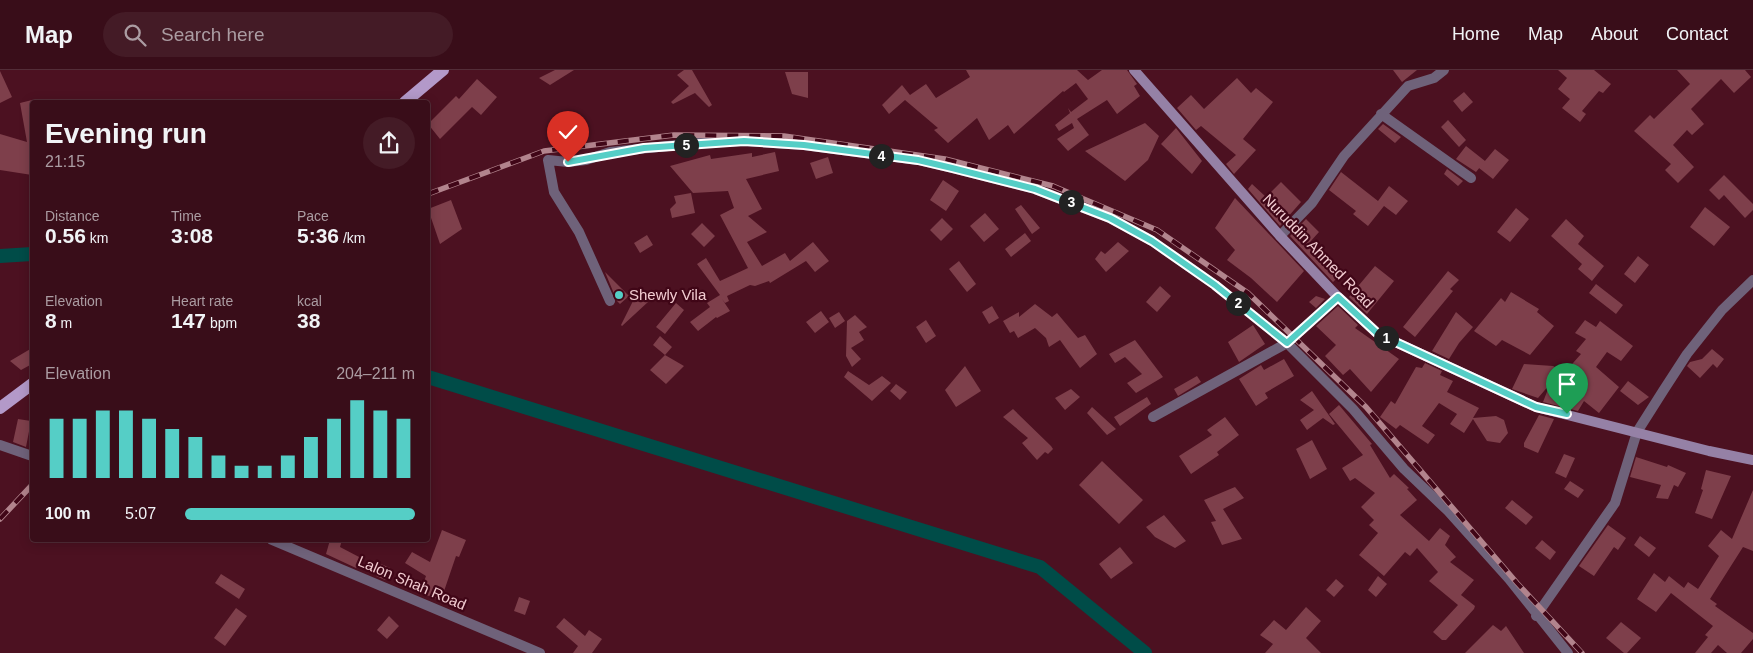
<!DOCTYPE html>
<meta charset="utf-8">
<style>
body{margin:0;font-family:Arial,sans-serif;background:#441b26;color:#f1f3f6;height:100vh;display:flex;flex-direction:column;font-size:19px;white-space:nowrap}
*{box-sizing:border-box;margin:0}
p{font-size:16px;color:#ab9ca2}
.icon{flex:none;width:28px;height:28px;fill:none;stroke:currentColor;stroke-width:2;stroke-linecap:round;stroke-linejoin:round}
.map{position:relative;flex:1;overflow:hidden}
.details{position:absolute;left:30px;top:30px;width:400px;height:442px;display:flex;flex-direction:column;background:#390d19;border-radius:5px;box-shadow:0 2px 12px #0003,0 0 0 1px #532d38}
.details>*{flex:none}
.pin{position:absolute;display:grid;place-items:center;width:42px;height:42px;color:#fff;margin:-51px -21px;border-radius:50% 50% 50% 0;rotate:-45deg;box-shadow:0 0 5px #0007}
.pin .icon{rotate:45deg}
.km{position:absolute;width:25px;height:25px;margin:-12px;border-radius:50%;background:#222;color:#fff;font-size:14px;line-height:25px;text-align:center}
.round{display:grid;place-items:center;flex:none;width:52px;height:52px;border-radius:26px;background:#441b26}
.overview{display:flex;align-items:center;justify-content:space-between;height:85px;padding:0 15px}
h1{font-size:28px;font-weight:600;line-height:38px}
.stats{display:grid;grid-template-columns:repeat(3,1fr);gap:8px;height:85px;padding:5px 15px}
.stats div{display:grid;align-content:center}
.stats b{font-size:21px;font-weight:600}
.stats small{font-size:14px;font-weight:400}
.stats p{font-size:14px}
.chart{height:140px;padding:10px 15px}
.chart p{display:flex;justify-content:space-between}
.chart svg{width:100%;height:90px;margin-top:5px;stroke:#55cec6;stroke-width:6}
ul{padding:0 15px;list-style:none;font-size:16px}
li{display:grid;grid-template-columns:80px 60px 1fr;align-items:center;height:38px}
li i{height:12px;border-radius:6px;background:#55cec6}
header{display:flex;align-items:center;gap:30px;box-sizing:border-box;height:70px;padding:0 25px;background:#390d19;border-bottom:1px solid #532d38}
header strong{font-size:24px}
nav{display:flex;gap:28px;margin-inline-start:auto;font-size:18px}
.search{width:350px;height:45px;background:#441b26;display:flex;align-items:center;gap:12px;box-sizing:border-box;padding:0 18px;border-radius:28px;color:#ab9ca2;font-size:19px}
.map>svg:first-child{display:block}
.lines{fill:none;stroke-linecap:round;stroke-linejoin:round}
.canal{stroke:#004c48;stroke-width:14}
.building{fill:#7e3f4b}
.street{stroke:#6f627a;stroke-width:10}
.secondary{stroke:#9581a6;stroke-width:10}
.primary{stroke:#b399c9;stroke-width:12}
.rail-casing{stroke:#b2848d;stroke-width:5.5}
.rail{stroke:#400617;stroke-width:4;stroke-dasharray:11;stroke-linecap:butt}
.route-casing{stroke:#fff;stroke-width:10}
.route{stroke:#55cec6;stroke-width:6}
.poi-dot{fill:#55cec6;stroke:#400617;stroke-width:2}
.labels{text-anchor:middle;stroke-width:4.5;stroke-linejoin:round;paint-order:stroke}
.street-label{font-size:15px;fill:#f2ccd1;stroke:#400617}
.poi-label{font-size:15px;fill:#f2ccd1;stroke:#400617;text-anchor:start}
</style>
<header>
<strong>Map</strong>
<div class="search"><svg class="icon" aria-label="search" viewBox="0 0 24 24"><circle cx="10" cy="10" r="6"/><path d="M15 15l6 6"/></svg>Search here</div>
<nav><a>Home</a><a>Map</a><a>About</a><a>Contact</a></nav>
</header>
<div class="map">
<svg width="1753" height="583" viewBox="0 0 1753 583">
<rect width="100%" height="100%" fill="#4c1121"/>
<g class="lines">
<path class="canal" d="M 0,186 L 32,184
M 428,307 L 1040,497 L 1145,583"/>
</g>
<path class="building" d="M 555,0 L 574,0 L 550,15 L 539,8 Z
M 684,0 L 692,0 L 712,35 L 709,37 L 695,23 L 673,34 L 671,32 L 689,16 L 677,5 Z
M 966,0 L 1077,0 L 1088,10 L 1102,0 L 1127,0 L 1137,14 L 1134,16 L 1140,26 L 1117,44 L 1107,30 L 1077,49 L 1089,65 L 1068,81 L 1057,69 L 1074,58 L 1072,53 L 1059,61 L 1055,55 L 1070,43 L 1068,38 L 1071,42 L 1088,29 L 1076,13 L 1064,22 L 1063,21 L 1014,64 L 1008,55 L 989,70 L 977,48 L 948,73 L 934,60 L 938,58 L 905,30 L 889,44 L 882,35 L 902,15 L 910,25 L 926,14 L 936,28 L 970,7 Z
M 1393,0 L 1417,0 L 1402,12 Z
M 1558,0 L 1594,0 L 1611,14 L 1603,23 L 1599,21 L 1582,41 L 1586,44 L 1580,52 L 1562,38 L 1570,29 L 1558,19 L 1567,8 Z
M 1677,0 L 1745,0 L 1751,7 L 1734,23 L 1721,9 L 1691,39 L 1704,54 L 1692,65 L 1687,60 L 1673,75 L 1694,97 L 1678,113 L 1665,100 L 1671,94 L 1634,61 L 1650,45 L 1654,49 L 1690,14 Z
M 0,1 L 12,27 L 0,33 Z
M 785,2 L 808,2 L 808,28 L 792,24 Z
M 1237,8 L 1251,23 L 1256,18 L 1273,32 L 1243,69 L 1256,80 L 1234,104 L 1226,94 L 1236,85 L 1201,56 L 1196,60 L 1177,38 L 1191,25 L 1204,39 Z
M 477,9 L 497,27 L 481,45 L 472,37 L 440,69 L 428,54 L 456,26 L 459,29 Z
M 1464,22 L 1473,32 L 1462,42 L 1453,31 Z
M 32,30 L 32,73 L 31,73 L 32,73 L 32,105 L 0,100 L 0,64 L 27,72 L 20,33 Z
M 1448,50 L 1466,70 L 1459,77 L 1441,57 Z
M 1145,53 L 1159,66 L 1148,90 L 1125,111 L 1085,81 Z
M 1383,54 L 1401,67 L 1395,73 L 1378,59 Z
M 1176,58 L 1202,91 L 1192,104 L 1161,74 Z
M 1466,76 L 1485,91 L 1476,102 L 1456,89 Z
M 1495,79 L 1509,90 L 1493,109 L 1479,98 Z
M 775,82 L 779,101 L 746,109 L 762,139 L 748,146 L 767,162 L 747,172 L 762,196 L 785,183 L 790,191 L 813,172 L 829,191 L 815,202 L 806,191 L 770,213 L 769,211 L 755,216 L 750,215 L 727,226 L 729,231 L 725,233 L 722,229 L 730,241 L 717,248 L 716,247 L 698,261 L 690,252 L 710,237 L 707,233 L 720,225 L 697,194 L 706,188 L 720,211 L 748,198 L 720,145 L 734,138 L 728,121 L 693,123 L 670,96 L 710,85 L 711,89 L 752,83 L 752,87 Z
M 828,87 L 833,103 L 816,109 L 810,93 Z
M 1447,99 L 1463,111 L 1458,116 L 1444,104 Z
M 1341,102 L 1378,131 L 1389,116 L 1408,131 L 1396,145 L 1384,136 L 1368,156 L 1353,144 L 1356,141 L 1329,120 Z
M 1724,105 L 1753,134 L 1753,140 L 1745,148 L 1724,125 L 1719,130 L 1709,120 Z
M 943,110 L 959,121 L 946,141 L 930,130 Z
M 1281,112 L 1301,132 L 1280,156 L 1248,119 L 1252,114 L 1266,127 Z
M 691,123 L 695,143 L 672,148 L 670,139 L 676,133 L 674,126 Z
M 1235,128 L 1304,201 L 1277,232 L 1251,208 L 1227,190 L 1235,180 L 1215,158 Z
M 451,130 L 462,159 L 440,174 L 428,139 Z
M 1021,135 L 1040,158 L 1032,164 L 1015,139 Z
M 1705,137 L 1730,157 L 1714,176 L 1690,157 Z
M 1516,138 L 1529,149 L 1510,172 L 1497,162 Z
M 985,143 L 999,159 L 984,172 L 970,156 Z
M 942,148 L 953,159 L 941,171 L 930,160 Z
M 1306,149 L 1319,162 L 1310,172 L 1340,205 L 1333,212 L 1290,166 Z
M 1566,149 L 1584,166 L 1578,174 L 1604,196 L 1592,211 L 1578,199 L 1582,194 L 1551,166 Z
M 702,153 L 715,166 L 704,177 L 691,164 Z
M 1025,163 L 1031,171 L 1011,187 L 1005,179 Z
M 647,165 L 653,175 L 640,183 L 634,173 Z
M 1118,172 L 1129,181 L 1106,202 L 1095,189 L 1101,181 L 1105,184 Z
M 1638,186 L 1649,195 L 1635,213 L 1624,204 Z
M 959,191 L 976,214 L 967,222 L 949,199 Z
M 1375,196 L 1394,211 L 1367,244 L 1349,227 Z
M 1448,201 L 1459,210 L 1450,219 L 1453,221 L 1415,267 L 1403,257 Z
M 605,202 L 629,226 L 620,234 L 617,231 Z
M 1596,214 L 1623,235 L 1616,244 L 1589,223 Z
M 1160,216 L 1171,226 L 1157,242 L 1146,232 Z
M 1511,222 L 1539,239 L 1537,242 L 1554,256 L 1530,285 L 1502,270 L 1496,276 L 1474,261 L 1501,228 L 1505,232 Z
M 636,225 L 648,232 L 622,256 L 621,255 Z
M 1316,226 L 1325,229 L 1316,238 L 1309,232 Z
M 676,233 L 684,240 L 665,264 L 656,257 Z
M 1035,234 L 1052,247 L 1057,243 L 1078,268 L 1085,265 L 1097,284 L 1080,298 L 1060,270 L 1049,277 L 1046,268 L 1035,258 L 1018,268 L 1014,261 L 1010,263 L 1003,251 L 1019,242 L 1019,247 Z
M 992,236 L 999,248 L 989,254 L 982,242 Z
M 1338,236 L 1358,255 L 1355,258 L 1399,289 L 1371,322 L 1350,299 L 1343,305 L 1325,286 L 1336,275 L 1316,256 Z
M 821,241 L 829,252 L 815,263 L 806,252 Z
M 839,242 L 845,251 L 835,258 L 829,248 Z
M 1456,242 L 1473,257 L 1459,273 L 1449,289 L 1432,281 Z
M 855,245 L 867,257 L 859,262 L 864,270 L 851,278 L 861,289 L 852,297 L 846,286 L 847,251 Z
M 926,250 L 936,266 L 926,273 L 916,257 Z
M 1585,250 L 1596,257 L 1600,251 L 1633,276 L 1621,291 L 1607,282 L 1596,297 L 1619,317 L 1599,343 L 1584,331 L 1578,341 L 1543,332 L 1550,314 L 1538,328 L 1512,319 L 1524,294 L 1553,296 L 1565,302 L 1581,284 L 1576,281 L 1586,269 L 1575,263 Z
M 1253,255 L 1265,274 L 1239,292 L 1228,272 Z
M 660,266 L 672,277 L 665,285 L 653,275 Z
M 1135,270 L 1163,307 L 1136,323 L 1127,313 L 1142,304 L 1125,287 L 1115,293 L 1109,284 Z
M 32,278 L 32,294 L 21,300 L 10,291 Z
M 1712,279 L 1724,289 L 1717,298 L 1713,294 L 1700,308 L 1687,296 L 1690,292 L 1702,289 Z
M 665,285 L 684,296 L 666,314 L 650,300 Z
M 1284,289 L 1294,306 L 1265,323 L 1268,328 L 1256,336 L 1239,309 L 1261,295 L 1264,300 Z
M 1425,293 L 1442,301 L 1440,305 L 1453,311 L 1447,322 L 1479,338 L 1473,348 L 1496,346 L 1504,350 L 1508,363 L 1500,373 L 1487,371 L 1473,349 L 1464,363 L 1450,354 L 1457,344 L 1439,333 L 1422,356 L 1435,365 L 1428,374 L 1400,355 L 1396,359 L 1380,347 L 1391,331 L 1395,334 L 1416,297 L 1422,298 Z
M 965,296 L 981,321 L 956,337 L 945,320 Z
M 848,301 L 869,315 L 882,306 L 891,313 L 872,331 L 844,307 Z
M 1197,306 L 1201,312 L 1178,326 L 1174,319 Z
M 1628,311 L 1649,327 L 1638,335 L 1620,321 Z
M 896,314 L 907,322 L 900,330 L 890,321 Z
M 1071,319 L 1080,327 L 1065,340 L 1055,328 Z
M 1312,321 L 1335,354 L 1333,355 L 1323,348 L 1307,360 L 1300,350 L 1314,340 L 1300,330 Z
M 1147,327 L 1151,334 L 1120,356 L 1114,347 Z
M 1339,335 L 1372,374 L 1370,375 L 1390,408 L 1394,404 L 1409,418 L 1407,419 L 1417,430 L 1400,445 L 1429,471 L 1440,458 L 1450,466 L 1445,475 L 1456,487 L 1450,492 L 1474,510 L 1461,525 L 1475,536 L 1474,539 L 1446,570 L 1442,570 L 1433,562 L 1458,535 L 1429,511 L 1438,502 L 1417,478 L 1410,486 L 1405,482 L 1384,506 L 1359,485 L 1378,463 L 1369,455 L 1374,450 L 1361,437 L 1375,423 L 1355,408 L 1350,411 L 1342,398 L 1363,385 L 1329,344 Z
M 1092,337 L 1116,359 L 1107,365 L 1087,343 Z
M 1013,339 L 1051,376 L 1053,379 L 1048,384 L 1045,382 L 1037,390 L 1022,373 L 1028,368 L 1003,347 Z
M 1539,345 L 1554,349 L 1538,383 L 1524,377 L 1524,373 Z
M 1225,347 L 1239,365 L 1217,382 L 1219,385 L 1191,404 L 1179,386 L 1212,365 L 1207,360 Z
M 18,349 L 31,351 L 26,377 L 13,372 Z
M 1312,370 L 1327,399 L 1310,409 L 1296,379 Z
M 1564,384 L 1575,388 L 1566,408 L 1555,403 Z
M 1636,387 L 1667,397 L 1668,395 L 1686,403 L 1678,417 L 1674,415 L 1668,429 L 1656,428 L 1661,415 L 1630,407 Z
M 1102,391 L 1143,430 L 1119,454 L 1079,415 Z
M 1706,400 L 1731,406 L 1712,449 L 1695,443 L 1703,420 L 1701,419 Z
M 1570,411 L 1584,420 L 1578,428 L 1564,419 Z
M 1235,417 L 1244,428 L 1223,439 L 1242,469 L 1222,475 L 1211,452 L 1216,451 L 1204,430 Z
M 1753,420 L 1753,481 L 1743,477 L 1710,529 L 1717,534 L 1715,536 L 1753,563 L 1753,569 L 1741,583 L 1727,583 L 1718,575 L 1711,583 L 1695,583 L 1708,567 L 1705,565 L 1713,556 L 1671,523 L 1656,542 L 1637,529 L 1654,503 L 1665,512 L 1669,506 L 1684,518 L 1688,512 L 1698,519 L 1719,486 L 1708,476 L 1721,460 L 1732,469 Z
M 1512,430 L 1533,447 L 1526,455 L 1505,438 Z
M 1164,445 L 1186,471 L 1175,478 L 1155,467 L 1146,457 Z
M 1608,455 L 1626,468 L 1618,480 L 1614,477 L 1594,506 L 1579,496 Z
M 442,460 L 466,470 L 459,487 L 456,486 L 441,530 L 420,523 L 426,506 L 405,493 L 412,482 L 430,492 Z
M 1640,466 L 1656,478 L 1649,487 L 1634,475 Z
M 330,470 L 342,470 L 340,477 L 361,488 L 356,498 L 326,484 Z
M 1542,470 L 1556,482 L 1550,490 L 1535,478 Z
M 1120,477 L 1133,493 L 1111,509 L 1099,494 Z
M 381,494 L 390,498 L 385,510 L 376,506 Z
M 221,504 L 245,519 L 239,529 L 215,513 Z
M 1378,506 L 1387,514 L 1376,527 L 1368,520 Z
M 1336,509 L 1344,516 L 1334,527 L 1326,520 Z
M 519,527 L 530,531 L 525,545 L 514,541 Z
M 1306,537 L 1321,551 L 1306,568 L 1321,583 L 1265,583 L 1273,574 L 1260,565 L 1274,550 L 1286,560 Z
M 236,538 L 247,546 L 225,576 L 214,568 Z
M 389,546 L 399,556 L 387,569 L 377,560 Z
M 564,548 L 585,566 L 589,560 L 602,569 L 592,583 L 573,583 L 578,576 L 556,557 Z
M 1621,552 L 1641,568 L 1627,583 L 1624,583 L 1606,568 Z
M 1493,555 L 1501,561 L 1506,556 L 1524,583 L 1465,583 Z"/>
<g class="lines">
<path class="street" d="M 1381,44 L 1471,108
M 1280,166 L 1312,133 L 1344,86 L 1408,16 L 1434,8 L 1444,0
M 610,231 L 579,162 L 554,122 L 548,90 L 568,92 L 586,90 L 610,82 L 697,73 L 744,71 L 804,75 L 918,90 L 952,98 L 1035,119 L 1110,148 L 1152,171 L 1215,215 L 1287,273 L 1353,339 L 1404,399 L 1448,441 L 1509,509 L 1568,583
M 1153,347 L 1287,273 L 1338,227
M 0,375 L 32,386
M 272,470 L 540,583
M 1536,546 L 1615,433 L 1637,362 L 1663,321 L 1687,284 L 1722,240 L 1753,210"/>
<path class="secondary" d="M 1134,0 L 1280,166 L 1335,224 L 1378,264 L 1536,337 L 1709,381 L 1753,390"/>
<path class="primary" d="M 405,32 L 443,0
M 0,338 L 32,314"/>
<defs>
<path id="rail" d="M 428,124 L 544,81 L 674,65 L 784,66 L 945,89 L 1053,116 L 1157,160 L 1248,223 L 1366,337 L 1517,513 L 1582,583
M 0,449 L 32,415"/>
</defs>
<use href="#rail" class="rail-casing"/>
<use href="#rail" class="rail"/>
</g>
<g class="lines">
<defs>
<path id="route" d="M 568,92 L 644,78 L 744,71 L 804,75 L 918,90 L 952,98 L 1035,119 L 1110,148 L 1152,171 L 1215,215 L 1287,273 L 1338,227 L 1378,264 L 1536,337 L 1567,344"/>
</defs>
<use href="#route" class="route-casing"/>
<use href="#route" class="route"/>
</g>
<circle class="poi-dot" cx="619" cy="225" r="5"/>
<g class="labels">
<g class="street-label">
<text transform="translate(1318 181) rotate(46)" y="5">Nuruddin Ahmed Road</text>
<text transform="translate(412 513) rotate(23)" y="5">Lalon Shah Road</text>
</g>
<g class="poi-label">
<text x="629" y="230">Shewly Vila</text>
</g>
</g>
</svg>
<div class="pin" style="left:1567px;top:344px;background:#1e9e55"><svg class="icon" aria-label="arrive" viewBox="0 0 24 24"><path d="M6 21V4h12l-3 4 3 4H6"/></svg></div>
<div class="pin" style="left:568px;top:92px;background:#d93025"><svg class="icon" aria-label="check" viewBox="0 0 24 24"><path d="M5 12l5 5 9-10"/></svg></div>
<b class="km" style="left:1386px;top:268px">1</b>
<b class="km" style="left:1238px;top:233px">2</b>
<b class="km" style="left:1071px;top:132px">3</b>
<b class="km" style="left:881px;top:86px">4</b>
<b class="km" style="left:686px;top:75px">5</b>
<section class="details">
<div class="overview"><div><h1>Evening run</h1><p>21:15</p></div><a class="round"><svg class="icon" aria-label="share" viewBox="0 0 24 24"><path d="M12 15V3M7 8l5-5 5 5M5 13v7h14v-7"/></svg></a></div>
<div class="stats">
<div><p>Distance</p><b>0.56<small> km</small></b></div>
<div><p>Time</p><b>3:08</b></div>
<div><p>Pace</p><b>5:36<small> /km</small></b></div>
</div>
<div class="stats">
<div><p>Elevation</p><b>8<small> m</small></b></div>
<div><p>Heart rate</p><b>147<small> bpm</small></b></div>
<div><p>kcal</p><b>38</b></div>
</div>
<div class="chart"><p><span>Elevation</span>204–211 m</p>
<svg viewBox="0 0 160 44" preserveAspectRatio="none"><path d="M5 44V15M15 44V15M25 44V11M35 44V11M45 44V15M55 44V20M65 44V24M75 44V33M85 44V38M95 44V38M105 44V33M115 44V24M125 44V15M135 44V6M145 44V11M155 44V15"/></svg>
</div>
<ul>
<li><b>100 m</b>5:07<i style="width:100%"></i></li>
</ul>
</section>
</div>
